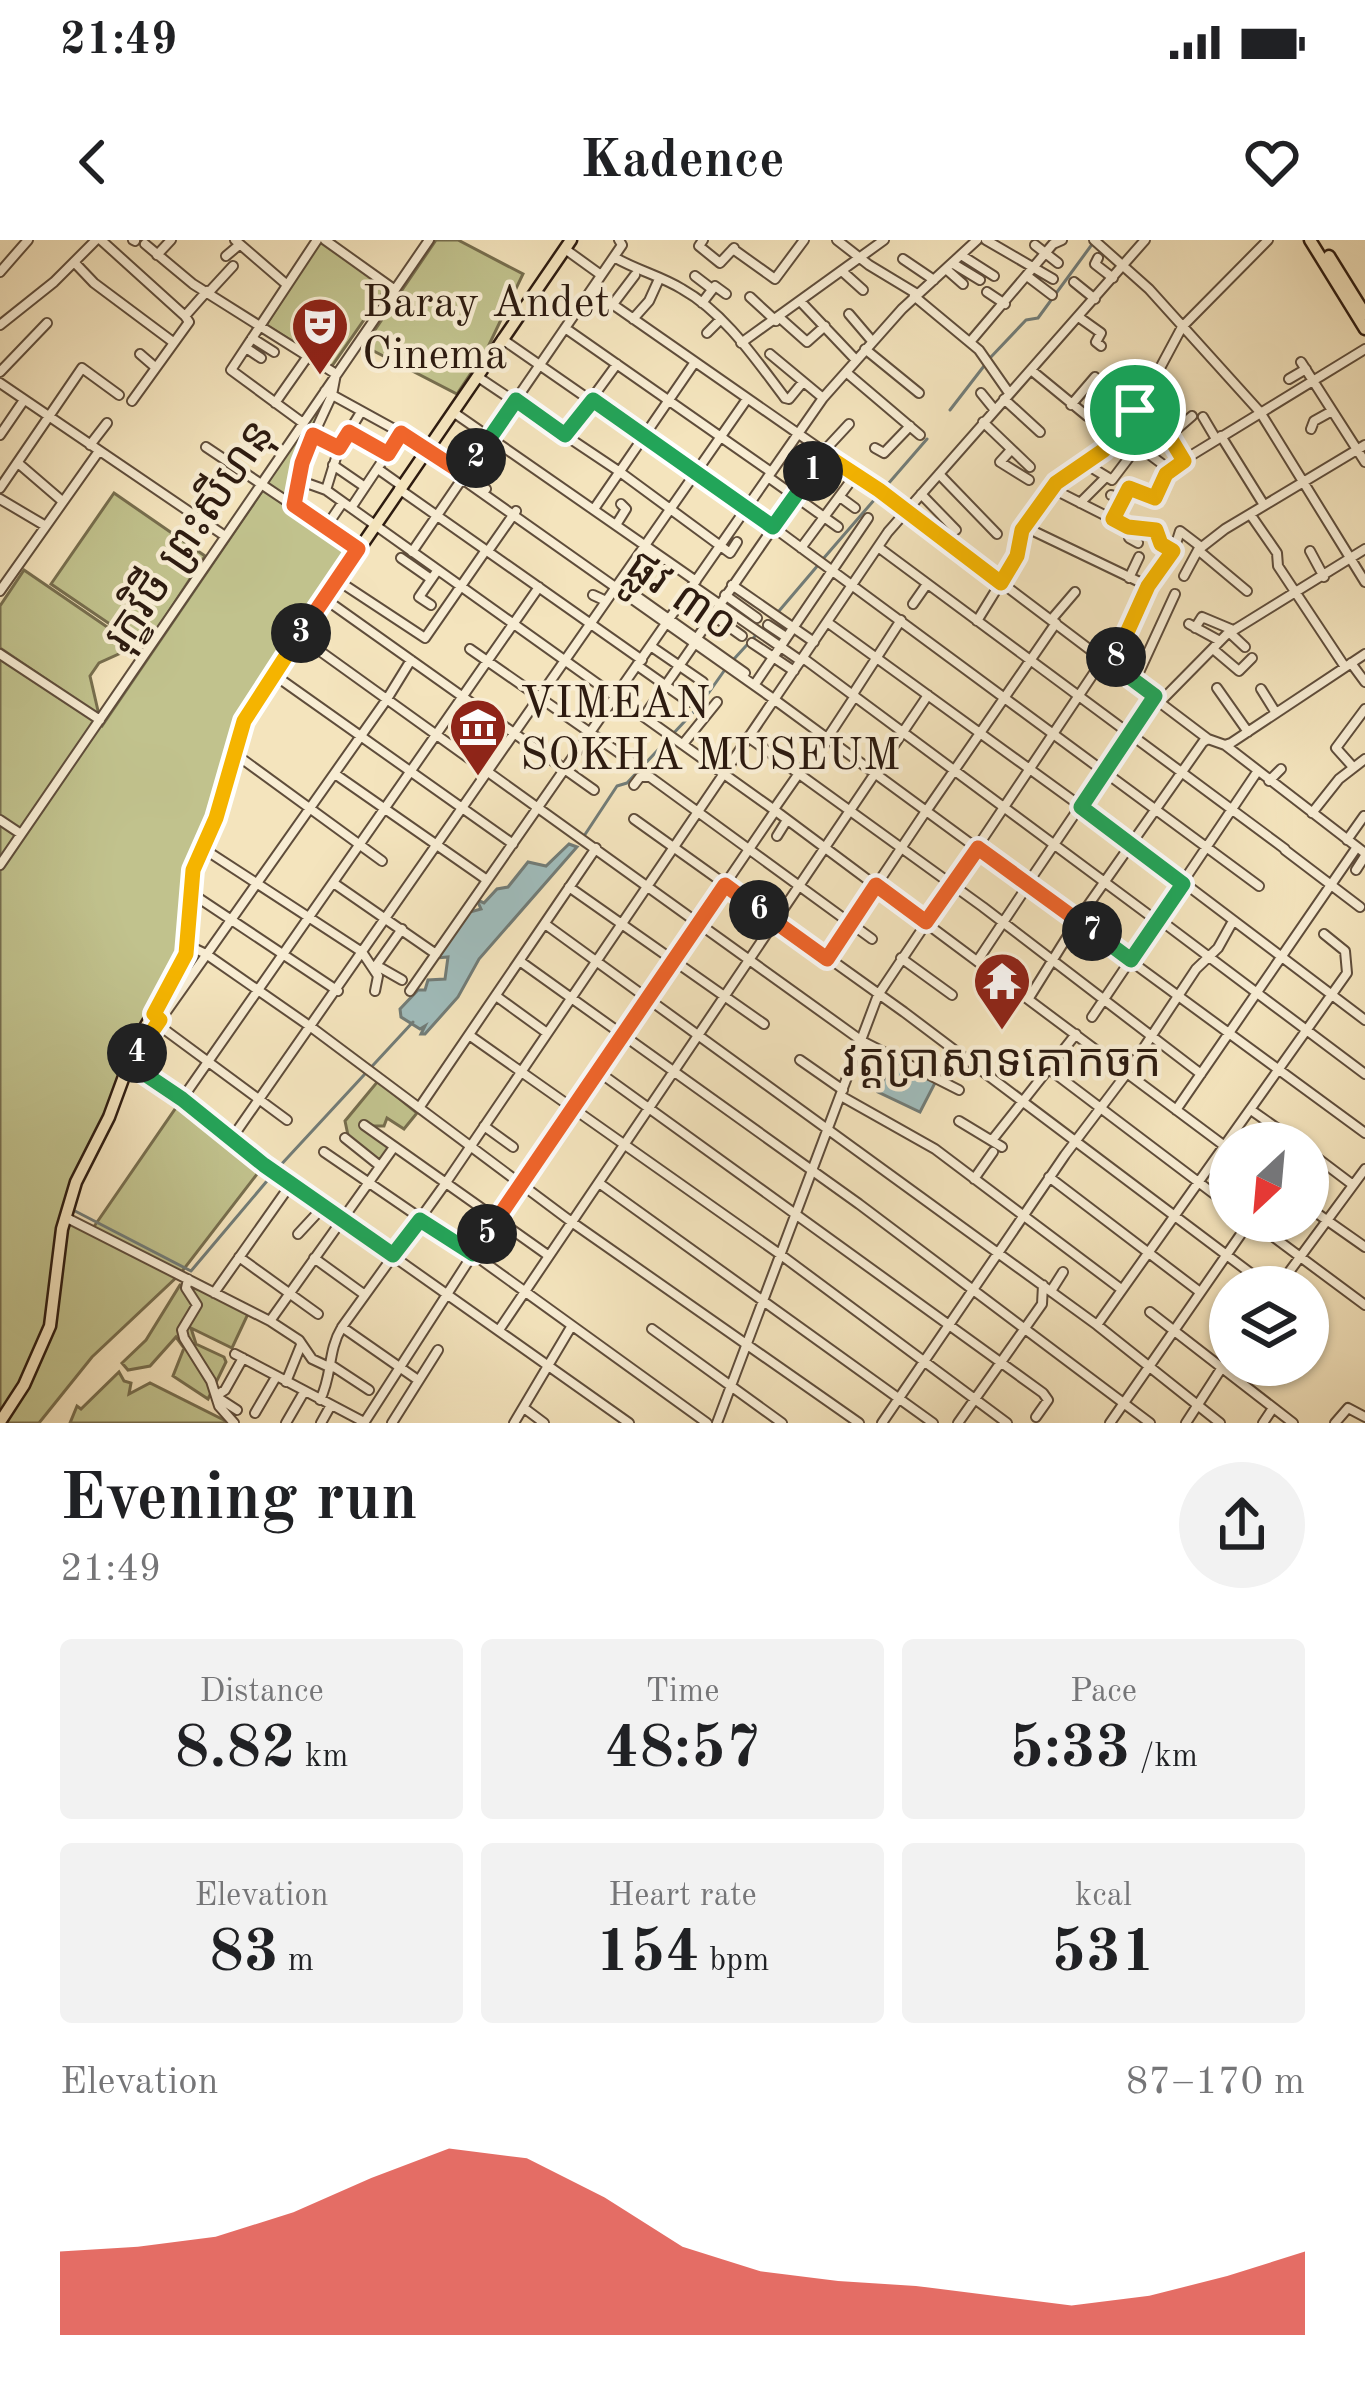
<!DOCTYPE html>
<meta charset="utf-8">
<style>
body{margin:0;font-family:"Old Standard TT","Noto Sans Khmer",serif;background:#f2f2f2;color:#202124;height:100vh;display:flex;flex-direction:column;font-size:45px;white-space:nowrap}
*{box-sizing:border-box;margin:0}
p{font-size:39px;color:#757577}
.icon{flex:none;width:66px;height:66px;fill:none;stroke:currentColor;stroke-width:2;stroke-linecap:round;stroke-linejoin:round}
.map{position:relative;height:1183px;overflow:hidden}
.side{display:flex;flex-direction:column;background:#fff;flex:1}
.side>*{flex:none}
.needle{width:78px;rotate:206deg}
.fabs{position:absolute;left:1209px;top:882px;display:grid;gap:24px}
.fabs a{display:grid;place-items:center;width:120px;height:120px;border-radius:50%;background:#fff;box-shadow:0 3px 9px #0004;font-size:60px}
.pin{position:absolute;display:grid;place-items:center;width:102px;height:102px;color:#fff;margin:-51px;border:6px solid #fff;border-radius:50%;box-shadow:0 3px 12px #0007}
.km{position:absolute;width:60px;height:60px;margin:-30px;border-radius:50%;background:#222;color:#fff;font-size:33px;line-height:60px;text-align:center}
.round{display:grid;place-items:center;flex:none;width:126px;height:126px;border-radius:63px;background:#f2f2f2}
.headline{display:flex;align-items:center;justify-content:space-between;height:204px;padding:0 60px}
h1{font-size:66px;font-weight:700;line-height:90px}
.metrics{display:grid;grid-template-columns:repeat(3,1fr);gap:18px;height:204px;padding:12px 60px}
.metrics div{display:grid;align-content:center;border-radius:12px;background:#f2f2f2;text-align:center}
.metrics b{font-size:60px;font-weight:700}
.metrics small{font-size:33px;font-weight:400}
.metrics p{font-size:33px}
.chart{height:336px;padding:24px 60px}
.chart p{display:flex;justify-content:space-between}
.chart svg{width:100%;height:216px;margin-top:12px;fill:#d93025;opacity:.7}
.status{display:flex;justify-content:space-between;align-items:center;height:84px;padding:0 60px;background:#fff;direction:ltr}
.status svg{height:33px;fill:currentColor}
header{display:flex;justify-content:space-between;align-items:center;height:156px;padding:0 60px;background:#fff;font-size:54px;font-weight:700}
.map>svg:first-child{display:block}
.green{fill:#c1c28d;stroke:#776e4e;stroke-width:3}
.water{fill:#a0bcbb;stroke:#727c77;stroke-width:3}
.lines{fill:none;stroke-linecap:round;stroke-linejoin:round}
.stream{stroke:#727c77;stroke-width:3}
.minor-casing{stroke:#5f4d3b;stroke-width:12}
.major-casing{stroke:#2d1b10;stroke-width:15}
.minor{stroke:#f8edd4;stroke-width:8}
.major{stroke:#f4e4bd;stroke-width:10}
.split-1-casing{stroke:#fff;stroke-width:24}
.split-2-casing{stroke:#fff;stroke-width:24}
.split-3-casing{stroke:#fff;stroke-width:24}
.split-4-casing{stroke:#fff;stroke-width:24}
.split-5-casing{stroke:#fff;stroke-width:24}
.split-6-casing{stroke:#fff;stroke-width:24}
.split-7-casing{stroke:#fff;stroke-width:24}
.split-8-casing{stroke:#fff;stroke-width:24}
.split-9-casing{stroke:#fff;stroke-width:24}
.split-1{stroke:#f5b400;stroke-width:15}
.split-2{stroke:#22a559;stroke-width:15}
.split-3{stroke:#f0652b;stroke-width:15}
.split-4{stroke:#f5b400;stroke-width:15}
.split-5{stroke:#22a559;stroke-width:15}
.split-6{stroke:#f0652b;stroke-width:15}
.split-7{stroke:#f0652b;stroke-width:15}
.split-8{stroke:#22a559;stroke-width:15}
.split-9{stroke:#f5b400;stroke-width:15}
.labels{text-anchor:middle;stroke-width:9;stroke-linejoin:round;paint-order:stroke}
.poi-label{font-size:45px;fill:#2d1b10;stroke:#f8edd4;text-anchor:start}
.street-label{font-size:45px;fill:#2d1b10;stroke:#f8edd4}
</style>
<div class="status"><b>21:49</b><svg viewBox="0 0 49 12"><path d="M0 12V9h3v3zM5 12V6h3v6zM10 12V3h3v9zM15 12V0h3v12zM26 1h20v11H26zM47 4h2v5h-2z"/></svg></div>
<header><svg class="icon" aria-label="back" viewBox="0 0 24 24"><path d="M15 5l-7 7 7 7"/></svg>Kadence<svg class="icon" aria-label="heart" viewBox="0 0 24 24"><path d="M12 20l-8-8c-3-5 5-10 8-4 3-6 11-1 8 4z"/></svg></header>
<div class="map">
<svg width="1365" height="1183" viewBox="0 0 1365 1183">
<rect width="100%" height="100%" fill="#f4e4bd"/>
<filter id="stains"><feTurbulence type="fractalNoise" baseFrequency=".00167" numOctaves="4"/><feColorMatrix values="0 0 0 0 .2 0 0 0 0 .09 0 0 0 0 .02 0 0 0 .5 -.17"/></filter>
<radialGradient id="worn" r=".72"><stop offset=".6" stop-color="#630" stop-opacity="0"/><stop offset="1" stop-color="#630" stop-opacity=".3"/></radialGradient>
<path class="green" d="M 436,0 L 458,0 L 523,34 L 487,109 L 457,154 L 364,106 Z
M 320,1 L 386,48 L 332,126 L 266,85 Z
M 322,162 L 324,163 L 292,261 L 265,244 Z
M 263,250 L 352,310 L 240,473 L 229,526 L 196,622 L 187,705 L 137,801 L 65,976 L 93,988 L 182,859 L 264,925 L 180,1034 L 92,1117 L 39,1183 L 0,1183 L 0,419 L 102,486 Z
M 114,253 L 205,316 L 145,408 L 51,344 Z
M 24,330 L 113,391 L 123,412 L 99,423 L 90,436 L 99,475 L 0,408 L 0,366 Z
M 378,841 L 417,873 L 404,889 L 387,878 L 384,886 L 374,886 L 390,907 L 380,924 L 349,900 L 345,881 Z
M 180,1045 L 206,1051 L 248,1074 L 232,1108 L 191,1088 L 196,1104 L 224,1117 L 226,1122 L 208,1159 L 173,1136 L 184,1108 L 176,1097 L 150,1126 L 128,1130 L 122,1123 L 146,1100 Z
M 119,1132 L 124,1141 L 131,1143 L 129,1154 L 150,1143 L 230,1183 L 70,1183 L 77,1166 L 81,1169 Z"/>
<path class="water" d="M 569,604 L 577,607 L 479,719 L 458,757 L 425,794 L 421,794 L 425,786 L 420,789 L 401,777 L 400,769 L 418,750 L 425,750 L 428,740 L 445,739 L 448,717 L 436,718 L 470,672 L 481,669 L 477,660 L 484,663 L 497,649 L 508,647 L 528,622 L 546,626 Z
M 893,820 L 936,841 L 920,872 L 878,852 Z"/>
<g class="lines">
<path class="stream" d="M 990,118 L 1026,80 L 1038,78 L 1093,3
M 950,170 L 984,126
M 823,319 L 927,199
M 779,371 L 819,324
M 734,419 L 756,395
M 584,596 L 617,546 L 627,543 L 700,465 L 724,431
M 277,929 L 413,782
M 75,971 L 191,1031 L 272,935"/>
<defs>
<path id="minor" d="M 101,0 L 185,76
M 133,0 L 135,1
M 235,0 L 286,44
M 325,0 L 395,50
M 703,0 L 699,6 L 720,23 L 734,8
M 837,0 L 869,25 L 917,54
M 986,0 L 1053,39
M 1094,0 L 1149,49 L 1260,172 L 1365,342
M 145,4 L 193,44 L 336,134 L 332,155 L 306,211 L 294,265
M 1035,5 L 1058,23
M 565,9 L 601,35
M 733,9 L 775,39 L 804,0
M 157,15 L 171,0
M 961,15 L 994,36
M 226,16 L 239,5
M 614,17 C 636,30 661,36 682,49 C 725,73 756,120 785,158 L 789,159 L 803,142
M 1098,18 L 1095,24 L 1113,38
M 903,19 L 934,40
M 74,22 L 94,43 L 173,102
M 952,23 L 980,40
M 946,29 L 963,44
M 0,32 L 28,0
M 843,32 L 863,50
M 695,36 L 712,49
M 1027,36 L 1052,55
M 1074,42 L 1095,59
M 592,50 L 879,250 L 1208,499
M 209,52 L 233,26
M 987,52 L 1005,64
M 914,56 L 979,110 L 1009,153
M 750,57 L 776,81
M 801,62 L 856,120
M 702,63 L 715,46 L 726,54
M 613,64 L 635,35
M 849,74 L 872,101
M 780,78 L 807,102 L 825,86
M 1080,78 L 1101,93 L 1096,102 L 1101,106
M 633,79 L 649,61 L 659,39
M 0,85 L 54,42 L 96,0
M 565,88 L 771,232
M 707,93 L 720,80
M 252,98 L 274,112
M 502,99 L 773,287 L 1259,646
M 970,102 L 1053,4 L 1062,0
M 741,103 L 884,0
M 246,108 L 261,118
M 865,109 L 919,153
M 140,114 L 155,127
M 770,114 L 823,158
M 1301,122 L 1365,222
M 1031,130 L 1087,176
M 0,132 L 47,83
M 847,133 L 920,195
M 478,137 L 620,232 L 730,313 L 737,302
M 1289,139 L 1306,129
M 0,143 L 225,296
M 325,151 L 425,206 L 486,249
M 981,153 L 994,169
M 1004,159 L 1040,192
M 132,161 L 189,82 L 185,76 L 207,51
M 275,163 L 308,116
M 1071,165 L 1095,137
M 1135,170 L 1169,196 L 1184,221
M 453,172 L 696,341
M 1203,177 L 1216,199
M 983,182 L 1030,227
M 303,183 L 231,130 L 317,0
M 1311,189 L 1314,181 L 1332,171
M 349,192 L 388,214
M 1119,192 L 1169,229
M 0,195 L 24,160
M 313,195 L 339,207
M 565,195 L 617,124
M 1169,196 L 1192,176
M 1221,196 L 1264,265
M 90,205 L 107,183
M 206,207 L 358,309
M 875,208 L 884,213 L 910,186
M 426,210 L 434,219 L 775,460 L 1365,893
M 1010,211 L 1000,222 L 1029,240
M 823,212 L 849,184
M 18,223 L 61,260
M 1084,223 L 1112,240 L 1137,207
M 333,225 L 365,247
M 378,229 L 402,246
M 465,234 L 622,5 L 619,0
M 939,234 L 997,294
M 768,237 L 838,287
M 298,240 L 326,250 L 773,569 L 1230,910
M 0,248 L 82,128 L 119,155
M 399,249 L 642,420
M 1053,249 L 1128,287 L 1157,290 L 1161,305 L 1173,311
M 326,250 L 339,208 L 361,172
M 921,254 L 956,290
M 1111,255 L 1123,259
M 840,257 L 855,268
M 0,259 L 44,285
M 1080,263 L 1106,237
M 351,268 L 401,193
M 594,269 L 695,122
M 1250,274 L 1277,313 L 1278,326 L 1345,427
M 1113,279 L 1129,248 L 1155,258 L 1169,229 L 1365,109
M 616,285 L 626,269 L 621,264
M 326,287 L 343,262
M 1025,287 L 1148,346
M 1128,287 L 1129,298 L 1138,303
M 878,307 L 1285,609
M 801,308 L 856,234
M 1198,310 L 1247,351
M 488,311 L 516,271
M 1310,311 L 1324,337
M 412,312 L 462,239
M 401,318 L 431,339
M 1184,336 L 1198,310 L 1225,289 L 1365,205
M 1129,338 L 1139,317
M 337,340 L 425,398 L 486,310
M 732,345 L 814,402
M 693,346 L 801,421
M 625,348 L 745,433
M 0,351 L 99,211
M 593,355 L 606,361
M 725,355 L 757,378
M 686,356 L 742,396
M 325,359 L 594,550
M 913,364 L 927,344
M 431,365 L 419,357 L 437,331
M 1051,380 L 1075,352
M 977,381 L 1017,316 L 1022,290 L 1058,240 L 1108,206 L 1144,158 L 1182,87 L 1268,0
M 827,382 L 1126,599 L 1365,780
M 1189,384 L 1220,401
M 768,385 L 786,397
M 1195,388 L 1202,377 L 1233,390
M 1230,393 L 1245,407
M 299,396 L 862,801 L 959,850
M 697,398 L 824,214
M 752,403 L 794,431
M 652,407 L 703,442
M 470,409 L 635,524
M 1213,409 L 1239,431 L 1252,418
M 0,414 L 100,480
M 803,418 L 1157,681
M 1351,423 L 1365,442
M 1112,424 L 1148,346 L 1174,310 L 1180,291 L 1201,307
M 638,426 L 689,462
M 273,434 L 513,604
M 757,441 L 868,278
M 1135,441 L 1175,354
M 1217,448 L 1248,492
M 1261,449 L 1276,473
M 853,454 L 901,380
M 1161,461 L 1226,395 L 1365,309
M 645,475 L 695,403
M 830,494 L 855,456
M 748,497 L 983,667 L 1201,834
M 683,504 L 717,462
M 1225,505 L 1365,613
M 234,513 L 382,621
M 1353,527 L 1336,508 L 1365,469
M 335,534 L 487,640
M 1269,541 L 1281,529
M 634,545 L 640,537 L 650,537 L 872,699
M 929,567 L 1056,383
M 774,569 L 825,496
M 1312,573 L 1339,539 L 1365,519
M 634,579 L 904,772 L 1269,1047
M 0,580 L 21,594
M 777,596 L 787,580
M 1347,600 L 1364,576
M 204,609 L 362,712 L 378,736 L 375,751
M 1285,610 L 1360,667
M 0,625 L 429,0
M 1356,630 L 1365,616
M 1030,640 L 1155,456
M 335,644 L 436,714
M 569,647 L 764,784
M 191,653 L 338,751
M 1160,680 L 1365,834
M 545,684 L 1097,1085 L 1220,1183
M 187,705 L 206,714 L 311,787 L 573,983 L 859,1183
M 901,718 L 952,755
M 827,719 L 926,571
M 978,720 L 1028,645
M 521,722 L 859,964 L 1150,1183
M 375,727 L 402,689
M 376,729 L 381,728 L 402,740
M 410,751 L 823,158 L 902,69 L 977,0
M 496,756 L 547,793
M 1029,758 L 1077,681 L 1203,502 L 1208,499 L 1225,505 L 1231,503 L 1365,414
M 1092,777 L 1257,532
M 157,784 L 287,880
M 469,795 L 781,1015 L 1007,1183
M 137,813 L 387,459 L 411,420
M 800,820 L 843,850
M 128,825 L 182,859 L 264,925 L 629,1183
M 1049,829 L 1230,966
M 596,830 L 1043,1153 L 1048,1160 L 1036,1177
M 841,856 L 935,909 L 1121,1049
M 182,859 L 539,347
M 419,868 L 596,608
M 1176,870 L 1357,607
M 1251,870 L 1298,903
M 959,881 L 1002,907
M 364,885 L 549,1016
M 484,886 L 513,907
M 232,898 L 747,159
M 345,898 L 380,926
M 993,899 L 1076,794
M 1308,911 L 1353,945
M 324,912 L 473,1014 L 707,1183
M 1049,937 L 1200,1052
M 974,939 L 993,912
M 599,943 L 933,1183
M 1308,967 L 1365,1007
M 65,977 L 270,1081 L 299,1100 L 312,1119 L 331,1128
M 1252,981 L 1365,1065
M 298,994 L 324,966
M 239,1017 L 318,1074
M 314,1018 L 365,1055
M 188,1039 L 186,1048 L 197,1065 L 182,1090 L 184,1098 L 211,1141 L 219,1166 L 234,1183
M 1278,1047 L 1365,929
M 1051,1051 L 1063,1032
M 214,1053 L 291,944
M 1150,1072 L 1293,1183
M 1308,1077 L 1313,1080
M 270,1081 L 394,907
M 1097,1085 L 1347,733 L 1345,711 L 1324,694
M 342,1087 L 418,1140
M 652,1089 L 782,1183
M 499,1090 L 928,455
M 235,1114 L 364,1182
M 331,1125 L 369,1150
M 286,1142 L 301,1105
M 217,1155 L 225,1150 L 243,1118
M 220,1159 L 237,1170
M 320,1160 C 333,1134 327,1112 342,1087 L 445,944 L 888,292 L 1145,0
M 524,1168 L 544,1183
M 255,1173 L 276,1137
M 286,1183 L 304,1152
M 321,1183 L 331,1165
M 364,1183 L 473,1014 L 775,571
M 392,1183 L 438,1110
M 514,1183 L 571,1087
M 717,1183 L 878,755 L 1104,418
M 882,1183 L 1065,915 L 1127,833 L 1196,729 L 1218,708 L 1233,681
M 958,1183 L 1042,1064 L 1043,1045
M 1110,1183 L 1250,981
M 1186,1183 L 1230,1115
M 1263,1183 L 1273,1168
M 1335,1183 L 1348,1168 L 1365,1177"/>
<path id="major" d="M 1310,0 L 1365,89
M 1329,16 L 1365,74
M 0,1182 L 24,1145 L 50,1086 L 62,989 L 76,942 L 109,877 L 137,801 L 183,722 L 193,630 L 210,595 L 247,473 L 571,0"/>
</defs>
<use href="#minor" class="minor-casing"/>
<use href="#major" class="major-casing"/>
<use href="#minor" class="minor"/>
<use href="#major" class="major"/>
</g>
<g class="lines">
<defs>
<path id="split-1" d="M 813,231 L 824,214 L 879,250 L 1001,343 L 1017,316 L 1022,290 L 1056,243 L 1104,210 L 1135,170"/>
<path id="split-2" d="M 476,218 L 516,160 L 565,195 L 593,160 L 773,287 L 813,231"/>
<path id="split-3" d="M 301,393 L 358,309 L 294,265 L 302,223 L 313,195 L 339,208 L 349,192 L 388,214 L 401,193 L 464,234 L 476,218"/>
<path id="split-4" d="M 137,813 L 160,780 L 154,774 L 186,714 L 193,630 L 216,578 L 244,481 L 301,393"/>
<path id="split-5" d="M 137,813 L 133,826 L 182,859 L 264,925 L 393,1015 L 420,980 L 473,1014 L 487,994"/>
<path id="split-6" d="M 487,994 L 725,645 L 759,670"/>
<path id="split-7" d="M 759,670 L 827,719 L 876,645 L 926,682 L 978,608 L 1092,691"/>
<path id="split-8" d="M 1092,691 L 1131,720 L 1183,644 L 1081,567 L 1155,456 L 1112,424 L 1116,417"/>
<path id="split-9" d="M 1116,417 L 1148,346 L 1173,311 L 1161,304 L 1156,290 L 1128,287 L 1113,279 L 1129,248 L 1155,258 L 1166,234 L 1184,221 L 1169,196 L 1135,170"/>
</defs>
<use href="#split-1" class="split-1-casing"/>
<use href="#split-2" class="split-2-casing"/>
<use href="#split-3" class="split-3-casing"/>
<use href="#split-4" class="split-4-casing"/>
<use href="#split-5" class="split-5-casing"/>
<use href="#split-6" class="split-6-casing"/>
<use href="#split-7" class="split-7-casing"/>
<use href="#split-8" class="split-8-casing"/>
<use href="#split-9" class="split-9-casing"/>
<use href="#split-1" class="split-1"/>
<use href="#split-2" class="split-2"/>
<use href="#split-3" class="split-3"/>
<use href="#split-4" class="split-4"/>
<use href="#split-5" class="split-5"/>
<use href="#split-6" class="split-6"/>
<use href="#split-7" class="split-7"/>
<use href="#split-8" class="split-8"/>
<use href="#split-9" class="split-9"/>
</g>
<defs>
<symbol id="theatre-pin" viewBox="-11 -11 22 30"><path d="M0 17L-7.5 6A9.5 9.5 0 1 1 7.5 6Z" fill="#8f2418" stroke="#f8edd4"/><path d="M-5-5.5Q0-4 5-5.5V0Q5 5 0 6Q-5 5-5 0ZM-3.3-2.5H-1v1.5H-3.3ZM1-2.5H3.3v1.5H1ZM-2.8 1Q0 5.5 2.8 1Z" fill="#fff"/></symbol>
<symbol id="museum-pin" viewBox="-11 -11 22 30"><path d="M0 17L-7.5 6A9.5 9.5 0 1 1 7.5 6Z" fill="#8f2418" stroke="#f8edd4"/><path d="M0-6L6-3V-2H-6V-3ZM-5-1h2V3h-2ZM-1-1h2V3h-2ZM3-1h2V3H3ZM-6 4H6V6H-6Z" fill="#fff"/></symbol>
<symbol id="temple-pin" viewBox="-11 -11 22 30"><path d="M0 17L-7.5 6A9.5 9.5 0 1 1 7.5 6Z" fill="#8f2418" stroke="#f8edd4"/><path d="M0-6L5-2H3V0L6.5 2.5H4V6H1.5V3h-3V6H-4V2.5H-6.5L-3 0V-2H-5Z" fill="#fff"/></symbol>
</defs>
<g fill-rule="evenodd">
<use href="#theatre-pin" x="287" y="53" width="66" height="90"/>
<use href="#museum-pin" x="445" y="454" width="66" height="90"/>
<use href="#temple-pin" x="969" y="708" width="66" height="90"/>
</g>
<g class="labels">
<g class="poi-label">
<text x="362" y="76">Baray Andet<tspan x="362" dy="52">Cinema</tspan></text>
<text x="520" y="477">VIMEAN<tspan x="520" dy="52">SOKHA MUSEUM</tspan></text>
<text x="1002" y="836" text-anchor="middle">វត្តប្រាសាទគោកចក</text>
</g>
<g class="street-label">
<text transform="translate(187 294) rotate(-56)" y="16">រុក្ខវិថី ព្រះសីហនុ</text>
<text transform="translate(683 354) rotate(35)" y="16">ផ្លូវ ៣០</text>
</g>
</g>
<rect width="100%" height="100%" filter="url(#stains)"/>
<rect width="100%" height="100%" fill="url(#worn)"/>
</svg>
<div class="fabs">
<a><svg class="needle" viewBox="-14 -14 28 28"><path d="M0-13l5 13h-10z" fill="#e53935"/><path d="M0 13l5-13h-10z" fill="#757577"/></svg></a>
<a><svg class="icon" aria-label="layers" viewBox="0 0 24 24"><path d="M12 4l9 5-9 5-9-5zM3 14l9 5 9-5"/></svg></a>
</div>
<div class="pin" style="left:1135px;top:170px;background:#1e9e55"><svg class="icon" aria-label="arrive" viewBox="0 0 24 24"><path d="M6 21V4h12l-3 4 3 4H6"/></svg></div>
<b class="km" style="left:813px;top:231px">1</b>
<b class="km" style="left:476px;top:218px">2</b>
<b class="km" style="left:301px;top:393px">3</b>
<b class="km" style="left:137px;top:813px">4</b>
<b class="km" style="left:487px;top:994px">5</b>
<b class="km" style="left:759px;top:670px">6</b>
<b class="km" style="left:1092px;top:691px">7</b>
<b class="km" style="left:1116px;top:417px">8</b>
</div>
<section class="side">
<div class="headline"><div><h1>Evening run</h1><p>21:49</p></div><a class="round"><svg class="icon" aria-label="share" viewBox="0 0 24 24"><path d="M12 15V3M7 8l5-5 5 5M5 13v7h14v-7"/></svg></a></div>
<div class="metrics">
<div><p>Distance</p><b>8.82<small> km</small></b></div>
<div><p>Time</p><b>48:57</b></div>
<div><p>Pace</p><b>5:33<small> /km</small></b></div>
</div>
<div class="metrics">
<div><p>Elevation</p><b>83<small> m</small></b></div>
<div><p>Heart rate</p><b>154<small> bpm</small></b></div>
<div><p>kcal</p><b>531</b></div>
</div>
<div class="chart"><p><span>Elevation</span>87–170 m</p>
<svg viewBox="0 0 160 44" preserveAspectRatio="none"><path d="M0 44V27L10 26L20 24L30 19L40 12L50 6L60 8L70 16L80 26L90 31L100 33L110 34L120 36L130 38L140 36L150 32L160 27V44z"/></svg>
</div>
</section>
